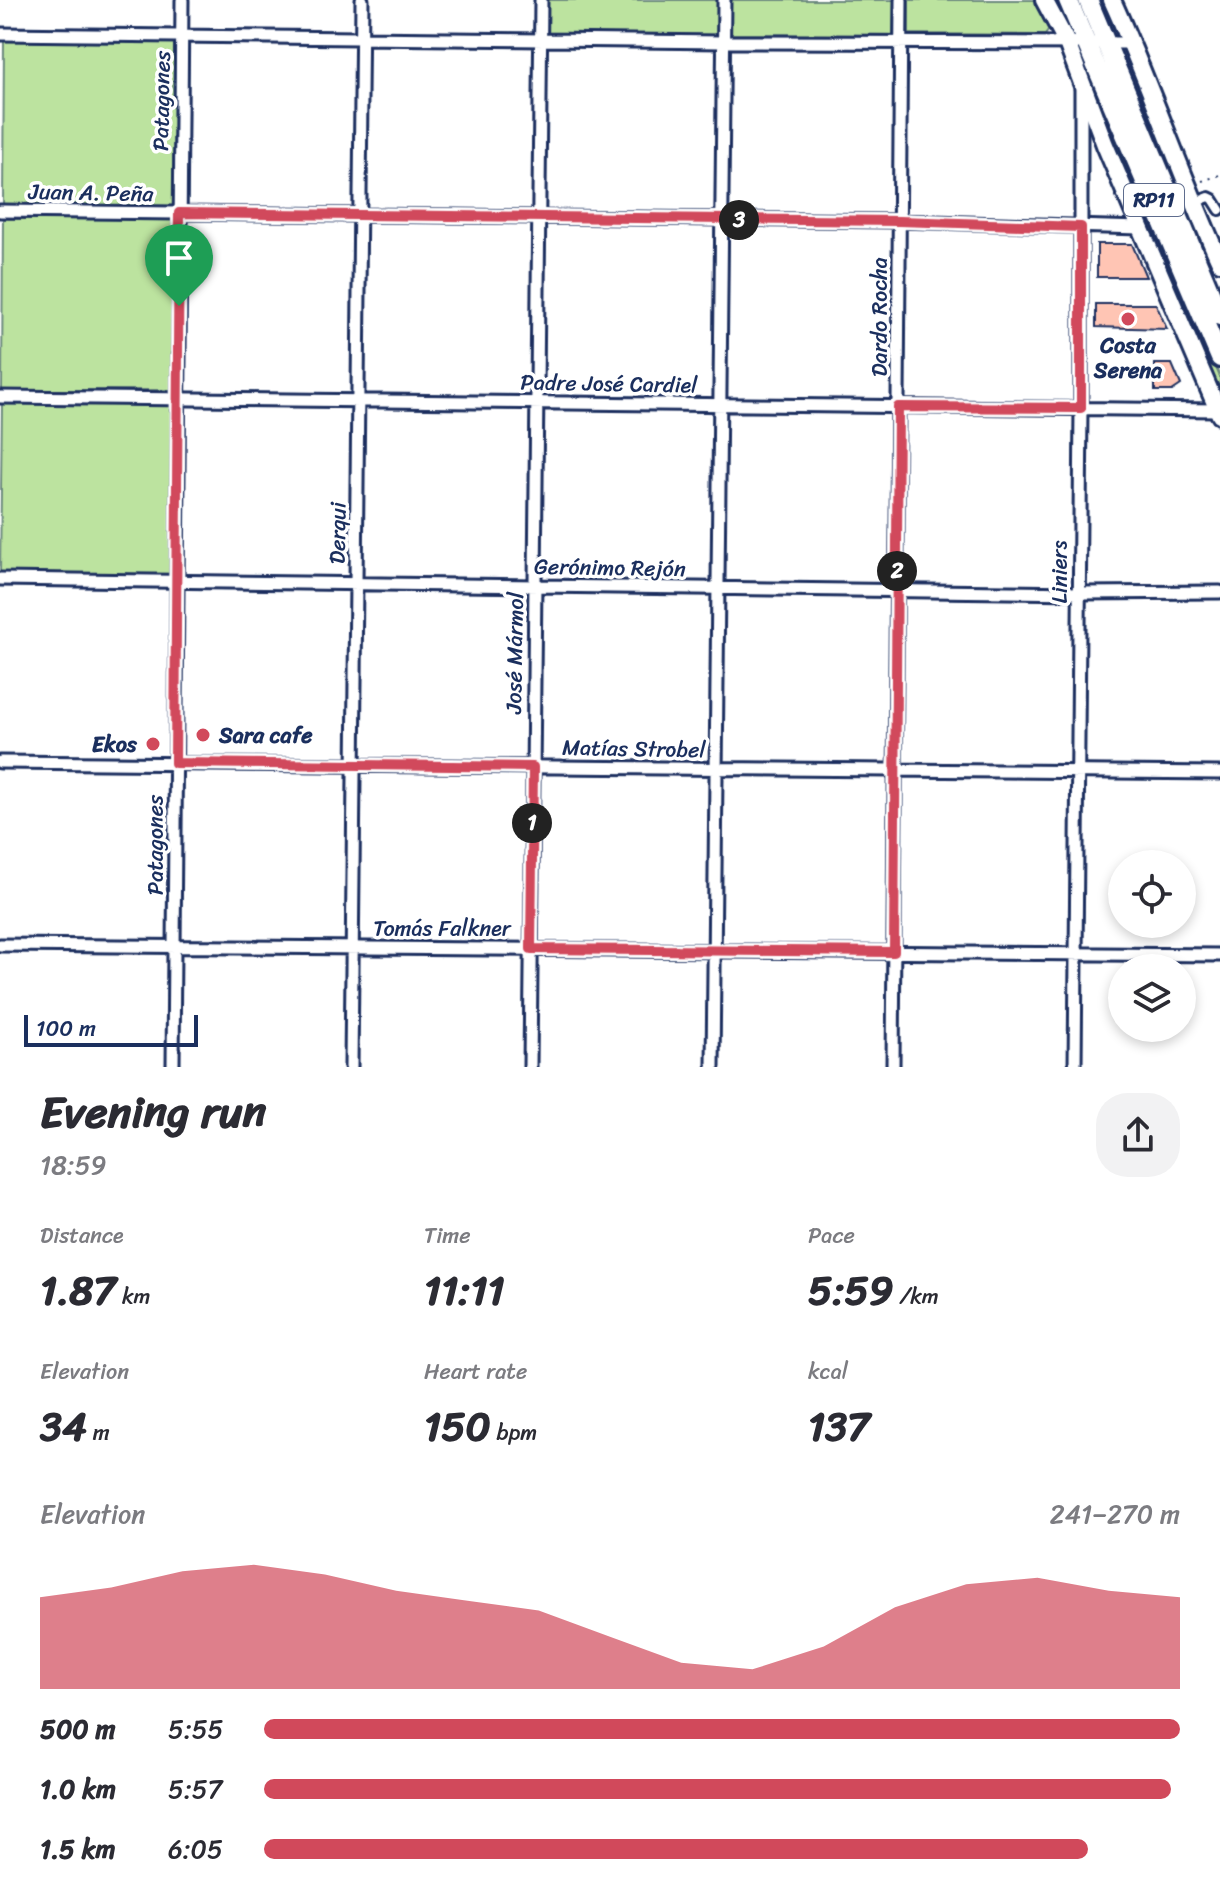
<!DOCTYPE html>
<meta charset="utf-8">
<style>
body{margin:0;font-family:Sriracha,sans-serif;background:#f2f2f3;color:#2b2b33;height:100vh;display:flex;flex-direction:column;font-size:30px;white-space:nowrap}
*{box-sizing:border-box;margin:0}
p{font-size:26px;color:#7c7c81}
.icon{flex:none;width:44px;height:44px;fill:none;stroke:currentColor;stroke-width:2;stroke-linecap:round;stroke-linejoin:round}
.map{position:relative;height:1067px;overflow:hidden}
.side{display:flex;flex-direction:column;background:#fff;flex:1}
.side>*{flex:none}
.buttons{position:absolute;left:1108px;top:850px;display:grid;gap:16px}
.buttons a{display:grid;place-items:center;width:88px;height:88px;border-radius:50%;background:#fff;box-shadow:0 4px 12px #0003;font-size:40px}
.scale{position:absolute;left:24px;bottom:20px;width:174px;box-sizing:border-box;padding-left:8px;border:4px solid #1b2f5e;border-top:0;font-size:22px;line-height:28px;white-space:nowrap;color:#1b2f5e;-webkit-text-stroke:6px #fff;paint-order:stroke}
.pin{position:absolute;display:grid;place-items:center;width:68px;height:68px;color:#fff;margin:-82px -34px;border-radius:50% 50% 50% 0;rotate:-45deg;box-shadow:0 0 8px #0007}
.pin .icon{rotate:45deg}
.km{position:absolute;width:40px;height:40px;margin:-20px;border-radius:50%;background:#222;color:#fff;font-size:22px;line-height:40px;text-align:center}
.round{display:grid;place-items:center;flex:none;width:84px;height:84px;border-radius:32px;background:#f2f2f3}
.headline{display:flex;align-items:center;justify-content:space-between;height:136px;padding:0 40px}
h1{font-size:44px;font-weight:800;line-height:60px}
.metrics{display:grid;grid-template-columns:repeat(3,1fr);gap:12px;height:136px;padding:8px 40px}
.metrics div{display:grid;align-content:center}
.metrics b{font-size:40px;font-weight:800}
.metrics small{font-size:22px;font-weight:400}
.metrics p{font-size:22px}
.chart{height:224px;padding:16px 40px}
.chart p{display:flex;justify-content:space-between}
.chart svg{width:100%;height:144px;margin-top:8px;fill:#d1495b;opacity:.7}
ul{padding:0 40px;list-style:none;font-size:26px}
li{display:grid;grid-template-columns:128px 96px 1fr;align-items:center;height:60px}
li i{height:20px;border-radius:10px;background:#d1495b}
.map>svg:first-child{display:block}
.green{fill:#bce39f;stroke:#6c897e;stroke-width:2}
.building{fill:#ffc5b4;stroke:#1b2f5e;stroke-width:2}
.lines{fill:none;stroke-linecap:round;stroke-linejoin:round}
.pedestrian-casing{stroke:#1b2f5e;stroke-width:14}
.minor-casing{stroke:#1b2f5e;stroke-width:17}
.secondary-casing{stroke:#1b2f5e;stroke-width:22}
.primary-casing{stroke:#1b2f5e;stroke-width:24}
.path{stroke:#1b2f5e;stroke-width:2;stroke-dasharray:2 6;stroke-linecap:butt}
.pedestrian{stroke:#fff;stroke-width:8}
.minor{stroke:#fff;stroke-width:11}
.secondary{stroke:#fff;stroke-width:16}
.primary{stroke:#fff;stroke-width:18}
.route-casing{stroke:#fff;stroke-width:16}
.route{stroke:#d1495b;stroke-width:10}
.poi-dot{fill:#d1495b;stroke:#fff;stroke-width:3}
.labels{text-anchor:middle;stroke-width:7;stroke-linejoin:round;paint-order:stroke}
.shield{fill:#fff;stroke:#5f6d8e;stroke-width:2}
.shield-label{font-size:20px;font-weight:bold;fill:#1b2f5e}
.street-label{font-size:22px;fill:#1b2f5e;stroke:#fff}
.poi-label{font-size:22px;font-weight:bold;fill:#1b2f5e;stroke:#fff}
</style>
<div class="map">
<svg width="1220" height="1067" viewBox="0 0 1220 1067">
<rect width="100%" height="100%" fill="#fff"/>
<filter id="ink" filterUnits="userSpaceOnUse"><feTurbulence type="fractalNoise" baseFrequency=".0125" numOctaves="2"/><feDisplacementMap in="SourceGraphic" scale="16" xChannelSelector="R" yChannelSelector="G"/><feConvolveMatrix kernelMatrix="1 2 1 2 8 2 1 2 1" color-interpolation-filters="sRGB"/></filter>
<g filter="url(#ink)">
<path class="green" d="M 544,0 L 720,0 L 720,39 L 543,34 Z
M 730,0 L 894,0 L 893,35 L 730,34 Z
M 909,0 L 1036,0 L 1051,27 L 1045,35 L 909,34 Z
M 4,41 L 174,41 L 173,206 L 3,205 Z
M 1082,60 L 1085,60 L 1220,377 L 1220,399 L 1111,143 L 1080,62 Z
M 3,219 L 173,219 L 172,390 L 2,390 Z
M 2,403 L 172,404 L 171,575 L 0,574 Z"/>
<path class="building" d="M 1097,244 L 1132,244 L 1146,277 L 1097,277 Z
M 1096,304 L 1156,304 L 1167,329 L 1096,327 Z
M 1155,364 L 1172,364 L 1181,385 L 1172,391 L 1155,391 Z"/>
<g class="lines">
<defs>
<path id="pedestrian" d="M 1194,203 L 1209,197 L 1213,199 L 1220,210"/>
<path id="minor" d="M 0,34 L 724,42 L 1131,43
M 0,211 L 899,221 L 1141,228
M 0,397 L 1218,410
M 0,579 L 1079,593 L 1220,592
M 0,762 L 1220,773
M 0,945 L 1220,955
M 173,1067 L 182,0
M 351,1067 L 362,0
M 530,1067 L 541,0
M 713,1067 L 724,0
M 893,1067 L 901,0
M 1075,1067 L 1081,408 L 1081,90"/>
<path id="secondary" d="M 1044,0 L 1067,43 L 1105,145 L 1220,415
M 1112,0 C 1151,86 1181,176 1220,262"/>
<path id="primary" d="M 1068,0 L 1220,358
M 1088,0 L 1220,316"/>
</defs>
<use href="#pedestrian" class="pedestrian-casing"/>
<use href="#minor" class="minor-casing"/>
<use href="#secondary" class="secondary-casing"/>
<use href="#primary" class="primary-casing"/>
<path class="path" d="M 1202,181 L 1220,175"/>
<use href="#pedestrian" class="pedestrian"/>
<use href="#minor" class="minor"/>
<use href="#secondary" class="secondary"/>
<use href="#primary" class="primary"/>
</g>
</g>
<g class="lines" filter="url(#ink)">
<defs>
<path id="route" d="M 179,213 L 899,221 L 1081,227 L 1081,408 L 898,407 L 894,952 L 531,949 L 533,767 L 175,763 Z"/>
</defs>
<use href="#route" class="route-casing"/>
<use href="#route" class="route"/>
</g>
<g class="poi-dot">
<circle cx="1128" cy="319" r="8"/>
<circle cx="203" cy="735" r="8"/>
<circle cx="153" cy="744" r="8"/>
</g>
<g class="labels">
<rect class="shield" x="1124" y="184" width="60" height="32" rx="6"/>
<g class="shield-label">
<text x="1154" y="207">RP11</text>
</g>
<g class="street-label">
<text transform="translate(161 101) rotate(-89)" y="8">Patagones</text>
<text transform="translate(91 192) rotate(1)" y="8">Juan A. Peña</text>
<text transform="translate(879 317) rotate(-90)" y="8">Dardo Rocha</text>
<text transform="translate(609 383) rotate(1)" y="8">Padre José Cardiel</text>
<text transform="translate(337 533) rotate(-89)" y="8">Derqui</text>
<text transform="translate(610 567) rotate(1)" y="8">Gerónimo Rejón</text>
<text transform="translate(1059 572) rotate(-90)" y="8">Liniers</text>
<text transform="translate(514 653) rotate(-89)" y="8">José Mármol</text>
<text transform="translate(634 748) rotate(1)" y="8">Matías Strobel</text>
<text transform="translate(155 845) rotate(-90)" y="8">Patagones</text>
<text x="442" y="936">Tomás Falkner</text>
</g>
<g class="poi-label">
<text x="1128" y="353">Costa<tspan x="1128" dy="25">Serena</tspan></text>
<text x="219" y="743" text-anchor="start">Sara cafe</text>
<text x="137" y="752" text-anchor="end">Ekos</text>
</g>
</g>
</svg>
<div class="buttons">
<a><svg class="icon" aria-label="locate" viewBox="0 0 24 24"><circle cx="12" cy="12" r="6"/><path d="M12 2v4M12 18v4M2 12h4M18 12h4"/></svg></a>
<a><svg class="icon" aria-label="layers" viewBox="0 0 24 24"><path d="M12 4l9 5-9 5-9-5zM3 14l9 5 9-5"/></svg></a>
</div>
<div class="scale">100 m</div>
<div class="pin" style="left:179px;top:306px;background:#1e9e55"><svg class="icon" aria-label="arrive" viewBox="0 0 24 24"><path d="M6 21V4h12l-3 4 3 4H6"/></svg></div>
<b class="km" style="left:532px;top:823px">1</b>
<b class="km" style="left:897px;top:571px">2</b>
<b class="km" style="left:739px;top:220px">3</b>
</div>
<section class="side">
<div class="headline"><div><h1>Evening run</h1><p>18:59</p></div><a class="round"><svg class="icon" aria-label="share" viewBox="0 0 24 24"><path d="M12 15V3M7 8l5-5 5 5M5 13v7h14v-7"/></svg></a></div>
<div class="metrics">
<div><p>Distance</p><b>1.87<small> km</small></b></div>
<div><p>Time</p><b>11:11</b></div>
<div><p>Pace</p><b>5:59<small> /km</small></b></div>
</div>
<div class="metrics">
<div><p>Elevation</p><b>34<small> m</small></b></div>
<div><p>Heart rate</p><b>150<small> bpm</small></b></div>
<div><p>kcal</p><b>137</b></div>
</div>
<div class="chart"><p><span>Elevation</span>241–270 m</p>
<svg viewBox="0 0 160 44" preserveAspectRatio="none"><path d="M0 44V16L10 13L20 8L30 6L40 9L50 14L60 17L70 20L80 28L90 36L100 38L110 31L120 19L130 12L140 10L150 14L160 16V44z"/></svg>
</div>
<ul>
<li><b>500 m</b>5:55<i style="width:100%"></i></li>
<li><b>1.0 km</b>5:57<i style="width:99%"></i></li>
<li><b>1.5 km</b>6:05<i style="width:90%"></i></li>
</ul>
</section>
